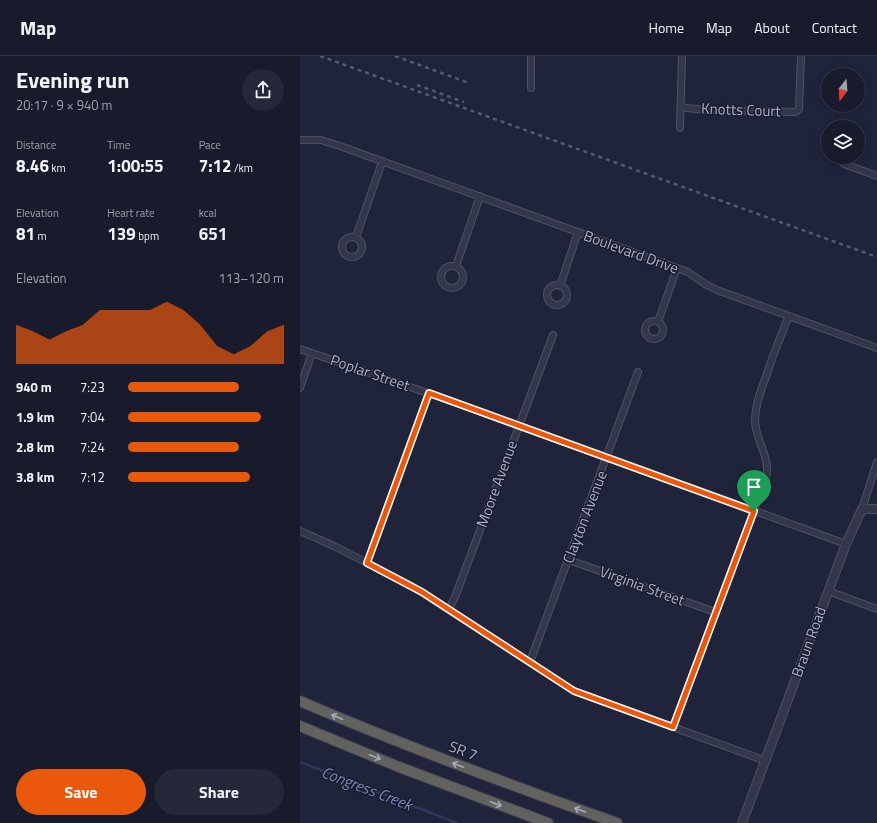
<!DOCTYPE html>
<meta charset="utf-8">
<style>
body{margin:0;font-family:"Titillium Web",sans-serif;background:#252838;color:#f1f3f6;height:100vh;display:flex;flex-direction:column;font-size:15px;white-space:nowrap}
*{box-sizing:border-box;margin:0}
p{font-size:13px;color:#9fa1a9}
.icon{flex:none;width:22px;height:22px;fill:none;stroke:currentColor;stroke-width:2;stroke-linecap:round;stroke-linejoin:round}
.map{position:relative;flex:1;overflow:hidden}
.details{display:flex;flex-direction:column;background:#181b2c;width:300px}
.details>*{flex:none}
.needle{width:26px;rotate:197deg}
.buttons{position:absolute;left:521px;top:12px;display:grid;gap:8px}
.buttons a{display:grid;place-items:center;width:44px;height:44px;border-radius:50%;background:#181b2c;box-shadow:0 2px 10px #0003,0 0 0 1px #363948;font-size:20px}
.pin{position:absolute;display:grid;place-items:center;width:34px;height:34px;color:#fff;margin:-41px -17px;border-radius:50% 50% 50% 0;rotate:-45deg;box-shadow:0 0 4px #0007}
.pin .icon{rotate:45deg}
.round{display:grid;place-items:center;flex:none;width:42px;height:42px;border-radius:21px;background:#252838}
.headline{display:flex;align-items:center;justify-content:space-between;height:68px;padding:0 16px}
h1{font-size:22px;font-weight:700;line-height:30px}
.stats{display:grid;grid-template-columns:repeat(3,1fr);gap:6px;height:68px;padding:4px 16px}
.stats div{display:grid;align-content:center}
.stats b{font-size:17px;font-weight:700}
.stats small{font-size:11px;font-weight:400}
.stats p{font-size:11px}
.chart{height:112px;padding:8px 16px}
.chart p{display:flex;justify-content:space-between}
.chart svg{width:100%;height:72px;margin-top:4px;fill:#ea580c;opacity:.7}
.action{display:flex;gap:8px;margin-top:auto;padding:8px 16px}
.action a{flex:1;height:46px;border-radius:24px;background:#ea580c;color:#fff;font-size:16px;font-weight:700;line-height:46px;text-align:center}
.action a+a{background:#252838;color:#f1f3f6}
ul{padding:0 16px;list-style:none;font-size:13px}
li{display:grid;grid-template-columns:64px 48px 1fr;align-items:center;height:30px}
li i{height:10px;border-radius:5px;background:#ea580c}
header{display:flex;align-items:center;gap:24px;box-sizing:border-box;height:56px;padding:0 20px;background:#181b2c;border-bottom:1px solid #363948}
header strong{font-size:19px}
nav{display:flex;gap:22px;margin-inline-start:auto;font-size:14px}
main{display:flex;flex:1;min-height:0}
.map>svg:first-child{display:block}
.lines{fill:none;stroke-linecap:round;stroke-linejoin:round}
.stream{stroke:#313761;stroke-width:2.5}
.minor-casing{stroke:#4e5165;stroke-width:8}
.tertiary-casing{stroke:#4e5165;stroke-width:10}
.trunk-casing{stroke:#3b3e52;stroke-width:12}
.minor{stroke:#34374b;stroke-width:6}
.tertiary{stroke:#34374b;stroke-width:8}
.trunk{stroke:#61615e;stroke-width:10}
.rail{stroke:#555972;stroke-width:2.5;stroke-dasharray:4 4;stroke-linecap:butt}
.oneway{stroke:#a6a9bc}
.route-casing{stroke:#fff;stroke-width:8}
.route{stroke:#ea580c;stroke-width:5}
.labels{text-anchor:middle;stroke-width:3;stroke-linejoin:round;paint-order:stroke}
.street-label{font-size:15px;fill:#aeb1c7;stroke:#191c2f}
.water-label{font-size:16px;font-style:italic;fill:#7c85b6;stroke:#191c2f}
</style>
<header>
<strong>Map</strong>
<nav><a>Home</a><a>Map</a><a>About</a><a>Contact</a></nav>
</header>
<main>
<section class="details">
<div class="headline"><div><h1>Evening run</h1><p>20:17 · 9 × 940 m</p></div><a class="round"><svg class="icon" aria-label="share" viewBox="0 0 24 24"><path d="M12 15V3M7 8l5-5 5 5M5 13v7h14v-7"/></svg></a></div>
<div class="stats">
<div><p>Distance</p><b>8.46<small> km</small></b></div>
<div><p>Time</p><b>1:00:55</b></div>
<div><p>Pace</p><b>7:12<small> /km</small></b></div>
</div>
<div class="stats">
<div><p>Elevation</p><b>81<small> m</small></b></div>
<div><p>Heart rate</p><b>139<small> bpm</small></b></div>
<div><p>kcal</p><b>651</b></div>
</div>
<div class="chart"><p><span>Elevation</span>113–120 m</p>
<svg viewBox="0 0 160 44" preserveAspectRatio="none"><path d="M0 44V20L10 24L20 29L30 24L40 20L50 11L60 11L70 11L80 11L90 6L100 11L110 20L120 33L130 38L140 33L150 24L160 20V44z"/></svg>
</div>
<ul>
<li><b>940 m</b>7:23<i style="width:71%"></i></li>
<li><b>1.9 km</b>7:04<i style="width:85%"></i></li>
<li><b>2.8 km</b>7:24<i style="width:71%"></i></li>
<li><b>3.8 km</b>7:12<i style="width:78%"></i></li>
</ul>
<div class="action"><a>Save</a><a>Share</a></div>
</section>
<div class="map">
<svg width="577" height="767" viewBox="0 0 577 767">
<rect width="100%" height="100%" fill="#20243b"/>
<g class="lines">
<path class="stream" d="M 0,706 L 157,767"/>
<defs>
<path id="minor" d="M 231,32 L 231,0
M 381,50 L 386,52 L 408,54 L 496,56 L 499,53 L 501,0
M 380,72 L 382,0
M 0,84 L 21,84 L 40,90 L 388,216 L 405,228 L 417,234 L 577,292
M 544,108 L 577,120
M42 191a10 10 0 1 1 20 0a10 10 0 1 1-20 0Z
M 56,181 L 82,106
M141 221a11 11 0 1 1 22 0a11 11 0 1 1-22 0Z
M 156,210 L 180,140
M247 239a10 10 0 1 1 20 0a10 10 0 1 1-20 0Z
M 260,230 L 278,176
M345 274a9 9 0 1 1 18 0a9 9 0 1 1-18 0Z
M 358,266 L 377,212
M 0,293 L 177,354 L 546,488
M 0,332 L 12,297
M 562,453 L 577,406
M 0,475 L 34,490 L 110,529 L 274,635 L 466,705
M 269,504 L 415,556
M 67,507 L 129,337
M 528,535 L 577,553
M 149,553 L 155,541 L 253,279
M 229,606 L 231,603 L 338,316
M 373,671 L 466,422 C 471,402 456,385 455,366 C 455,349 461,334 467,318 C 473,298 481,279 489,260"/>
<path id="tertiary" d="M 442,767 L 546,488 L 562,453 L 577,453"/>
<path id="trunk" d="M 0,645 C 104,690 210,729 317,767
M 0,670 L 99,711 L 248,767"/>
</defs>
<use href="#minor" class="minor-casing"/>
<use href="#tertiary" class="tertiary-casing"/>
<use href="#trunk" class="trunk-casing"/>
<use href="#minor" class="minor"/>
<use href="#tertiary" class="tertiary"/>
<use href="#trunk" class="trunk"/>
<path class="rail" d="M 20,0 L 577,201
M 95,0 L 169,27
M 117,29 L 164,46"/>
</g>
<defs><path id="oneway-shaft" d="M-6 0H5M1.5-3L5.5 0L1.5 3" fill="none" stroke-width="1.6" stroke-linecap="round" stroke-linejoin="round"/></defs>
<g class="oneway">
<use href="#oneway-shaft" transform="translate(37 661) rotate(-157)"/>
<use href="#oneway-shaft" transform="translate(75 701) rotate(22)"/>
<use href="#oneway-shaft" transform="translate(158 709) rotate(-159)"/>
<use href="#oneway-shaft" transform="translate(196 748) rotate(21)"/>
<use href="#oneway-shaft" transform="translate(280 754) rotate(-160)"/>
</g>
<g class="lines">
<defs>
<path id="route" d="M 129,337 L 454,455 L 373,671 L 274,635 L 122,536 L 67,507 Z"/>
</defs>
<use href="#route" class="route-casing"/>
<use href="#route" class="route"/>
</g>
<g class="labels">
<g class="street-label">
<text transform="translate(441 54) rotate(2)" y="5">Knotts Court</text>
<text transform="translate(331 196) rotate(20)" y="5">Boulevard Drive</text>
<text transform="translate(70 317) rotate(19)" y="5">Poplar Street</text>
<text transform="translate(197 428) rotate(-70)" y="5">Moore Avenue</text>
<text transform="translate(285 461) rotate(-69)" y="5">Clayton Avenue</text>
<text transform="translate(342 530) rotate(20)" y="5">Virginia Street</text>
<text transform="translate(509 586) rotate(-70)" y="5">Braun Road</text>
<text transform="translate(163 695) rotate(21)" y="5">SR 7</text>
</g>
<g class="water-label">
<text transform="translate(67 732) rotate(21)" y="6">Congress Creek</text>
</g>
</g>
</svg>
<div class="buttons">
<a><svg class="needle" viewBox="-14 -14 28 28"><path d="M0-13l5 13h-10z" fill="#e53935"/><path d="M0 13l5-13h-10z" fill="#9fa1a9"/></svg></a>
<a><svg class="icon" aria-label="layers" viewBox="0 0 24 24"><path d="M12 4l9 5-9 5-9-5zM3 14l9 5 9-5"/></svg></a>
</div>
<div class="pin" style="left:454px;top:455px;background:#1e9e55"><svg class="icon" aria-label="arrive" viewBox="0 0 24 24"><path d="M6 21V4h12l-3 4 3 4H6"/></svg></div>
</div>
</main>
